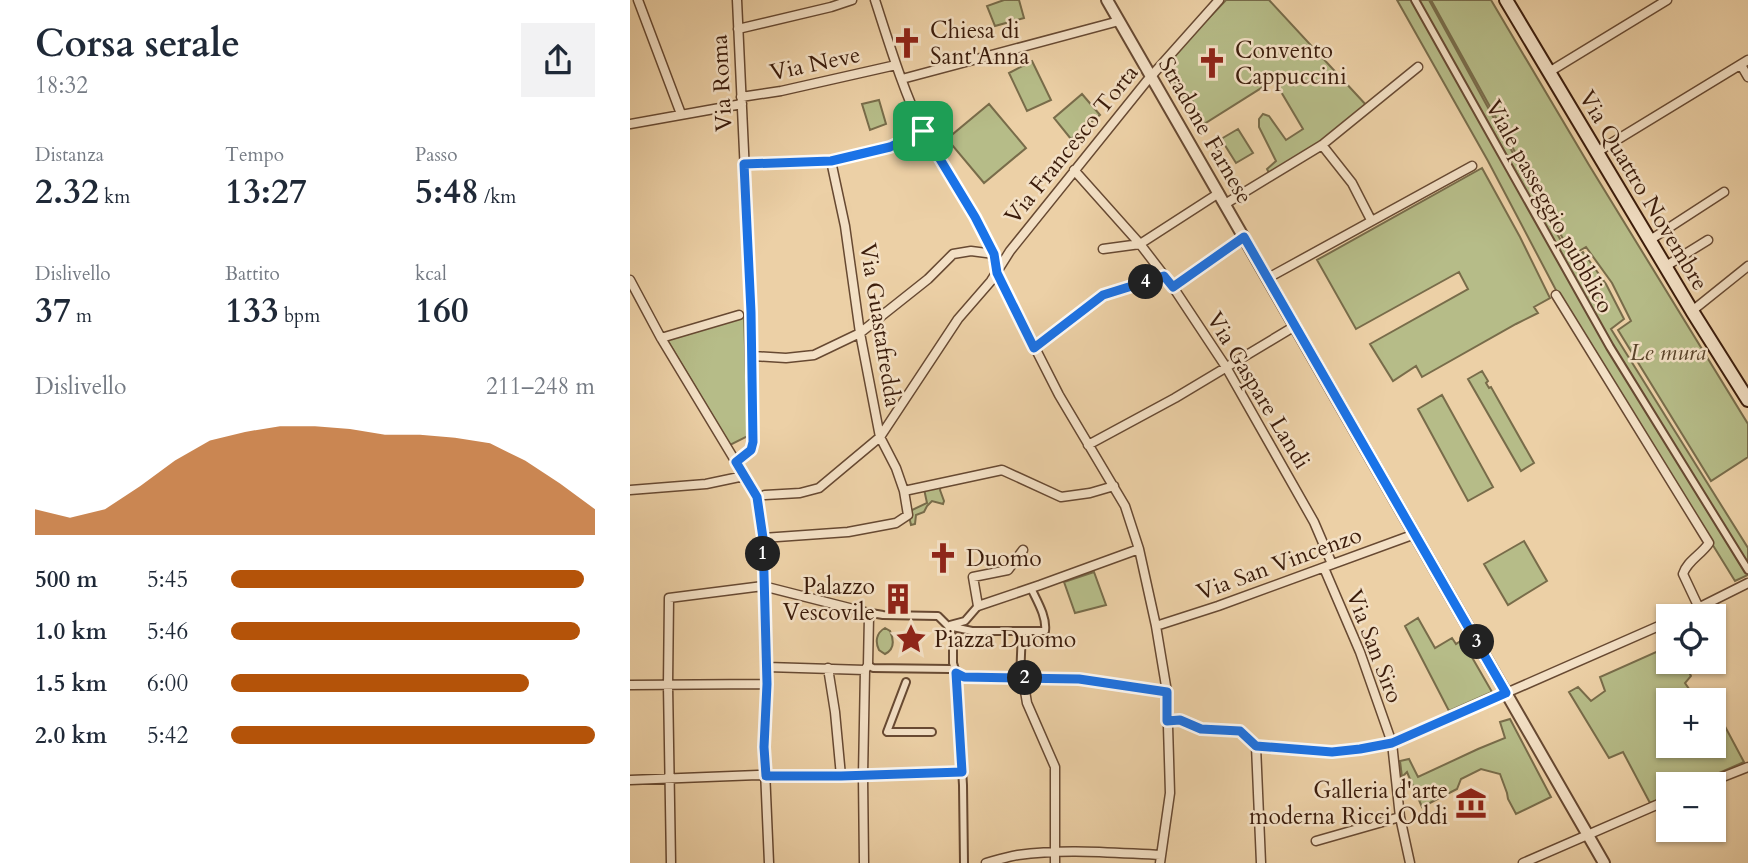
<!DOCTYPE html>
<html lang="it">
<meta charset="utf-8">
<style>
body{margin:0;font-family:Cardo,serif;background:#f2f2f3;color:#1f2937;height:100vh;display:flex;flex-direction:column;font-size:26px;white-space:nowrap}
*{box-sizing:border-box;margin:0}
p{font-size:23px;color:#747a83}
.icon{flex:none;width:38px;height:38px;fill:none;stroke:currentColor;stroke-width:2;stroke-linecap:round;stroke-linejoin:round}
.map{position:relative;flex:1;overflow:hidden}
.panel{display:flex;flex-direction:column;background:#fff;width:630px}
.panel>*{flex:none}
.controls{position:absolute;left:1026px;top:604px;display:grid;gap:14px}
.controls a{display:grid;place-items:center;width:70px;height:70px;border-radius:0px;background:#fff;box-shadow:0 2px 5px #0004;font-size:35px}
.pin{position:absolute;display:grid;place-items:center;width:60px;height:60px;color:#fff;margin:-30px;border-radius:14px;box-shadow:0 4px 10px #0006}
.km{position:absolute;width:35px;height:35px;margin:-18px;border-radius:50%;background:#222;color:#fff;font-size:19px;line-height:35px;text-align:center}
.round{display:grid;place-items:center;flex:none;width:74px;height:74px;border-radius:0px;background:#f2f2f3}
.head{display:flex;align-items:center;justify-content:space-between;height:119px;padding:0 35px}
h1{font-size:38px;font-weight:800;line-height:52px}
.metrics{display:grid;grid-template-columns:repeat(3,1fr);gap:10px;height:119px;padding:7px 35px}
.metrics div{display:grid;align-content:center}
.metrics b{font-size:35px;font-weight:800}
.metrics small{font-size:19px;font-weight:400}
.metrics p{font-size:19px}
.chart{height:196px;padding:14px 35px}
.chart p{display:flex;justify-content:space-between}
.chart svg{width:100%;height:126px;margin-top:7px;fill:#b45309;opacity:.7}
ul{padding:0 35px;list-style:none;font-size:23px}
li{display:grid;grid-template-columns:112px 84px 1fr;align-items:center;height:52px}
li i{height:18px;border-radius:9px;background:#b45309}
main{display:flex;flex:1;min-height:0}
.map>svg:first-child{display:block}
.green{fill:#b6bc88;stroke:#786c4a;stroke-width:2}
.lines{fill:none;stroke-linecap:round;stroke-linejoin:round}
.pedestrian-casing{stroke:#674932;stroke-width:10}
.minor-casing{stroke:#674932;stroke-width:11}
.tertiary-casing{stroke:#674932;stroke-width:14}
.secondary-casing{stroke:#3b1c0b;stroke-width:16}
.pedestrian{stroke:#f3e0c5;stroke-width:6}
.minor{stroke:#f3e0c5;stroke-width:8}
.tertiary{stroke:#f3e0c5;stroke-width:10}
.secondary{stroke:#f3e0c5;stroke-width:12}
.route-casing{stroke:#fff;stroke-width:14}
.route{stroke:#1a73e8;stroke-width:9}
.labels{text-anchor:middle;stroke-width:5;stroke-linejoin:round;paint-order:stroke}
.poi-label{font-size:23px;fill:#3b1c0b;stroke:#f3e0c5;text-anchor:start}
.street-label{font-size:23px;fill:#3b1c0b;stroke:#f3e0c5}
.park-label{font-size:23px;font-style:italic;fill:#5a442a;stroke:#f3e0c5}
</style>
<main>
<section class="panel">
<div class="head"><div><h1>Corsa serale</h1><p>18:32</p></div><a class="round"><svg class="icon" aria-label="share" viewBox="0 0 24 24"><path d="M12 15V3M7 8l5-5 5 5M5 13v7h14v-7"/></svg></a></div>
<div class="metrics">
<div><p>Distanza</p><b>2.32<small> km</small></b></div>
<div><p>Tempo</p><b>13:27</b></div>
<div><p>Passo</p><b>5:48<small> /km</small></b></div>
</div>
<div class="metrics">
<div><p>Dislivello</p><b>37<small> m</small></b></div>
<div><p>Battito</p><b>133<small> bpm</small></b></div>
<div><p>kcal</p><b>160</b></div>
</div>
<div class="chart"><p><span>Dislivello</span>211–248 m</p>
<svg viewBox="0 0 160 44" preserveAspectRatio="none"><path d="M0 44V35L10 38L20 35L30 27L40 18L50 11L60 8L70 6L80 6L90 7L100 9L110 9L120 10L130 12L140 18L150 26L160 35V44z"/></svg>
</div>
<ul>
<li><b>500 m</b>5:45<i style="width:97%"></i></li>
<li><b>1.0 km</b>5:46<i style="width:96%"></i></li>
<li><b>1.5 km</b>6:00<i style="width:82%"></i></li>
<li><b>2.0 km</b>5:42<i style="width:100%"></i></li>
</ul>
</section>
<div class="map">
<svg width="1118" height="863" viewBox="0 0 1118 863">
<rect width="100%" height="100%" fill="#ecd0a6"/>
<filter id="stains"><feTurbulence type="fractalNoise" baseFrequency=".00286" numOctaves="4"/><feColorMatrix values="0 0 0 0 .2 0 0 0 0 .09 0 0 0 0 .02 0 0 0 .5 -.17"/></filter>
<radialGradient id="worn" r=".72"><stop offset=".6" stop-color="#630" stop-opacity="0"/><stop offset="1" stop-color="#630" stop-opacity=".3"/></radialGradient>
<path class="green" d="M 374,0 L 389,0 L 394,18 L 365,26 L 357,6 Z
M 596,0 L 639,0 L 737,106 L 691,142 L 639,173 L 637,169 L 646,161 L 629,127 L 629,119 L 633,114 L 639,116 L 656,140 L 673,129 L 644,80 L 574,124 L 562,100 L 556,103 L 534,65 Z
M 767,0 L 799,0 L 941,259 L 953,252 L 976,284 L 994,319 L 981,329 L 1118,548 L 1118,575 L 1105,581 L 1013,432 L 948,332 L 858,161 Z
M 801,0 L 861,0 L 959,165 L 1118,424 L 1118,457 L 1081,481 L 988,330 L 1001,321 L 982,283 L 956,247 L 942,255 Z
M 402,61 L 421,100 L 397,111 L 379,73 Z
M 452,94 L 470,115 L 441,139 L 424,118 Z
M 249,100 L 256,124 L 240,130 L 232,104 Z
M 359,104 L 396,148 L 354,183 L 317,139 Z
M 608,129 L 623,153 L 606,163 L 591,139 Z
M 852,168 L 890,237 L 920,298 L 904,307 L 908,313 L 886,324 L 792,377 L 786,366 L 763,381 L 740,344 L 838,289 L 829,272 L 726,329 L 687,260 Z
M 114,316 L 118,436 L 100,445 L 36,338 Z
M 852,371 L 858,381 L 856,383 L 859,388 L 861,387 L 904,463 L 891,471 L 838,379 Z
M 812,395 L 863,487 L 838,501 L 788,409 Z
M 311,484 L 310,490 L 314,501 L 313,504 L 302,501 L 297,506 L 294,512 L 286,515 L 285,524 L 281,525 L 279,516 L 282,510 L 297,503 L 294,489 Z
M 894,541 L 917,581 L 878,605 L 854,564 Z
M 464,572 L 476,605 L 445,613 L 434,582 Z
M 788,618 L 805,648 L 822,638 L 826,644 L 832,640 L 862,692 L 819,711 L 775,626 Z
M 255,628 L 260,631 C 264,640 265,649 255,654 L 249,650 C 245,642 246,633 255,628 Z
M 1035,648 L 1038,649 L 1038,662 L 1053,662 L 1061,676 L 1055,683 L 1064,696 L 1080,700 L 1038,700 L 1038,746 L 1083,746 L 1083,704 L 1114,762 L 1064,784 L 1038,784 L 1038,796 L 1020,803 L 993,752 L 979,758 L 939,692 L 948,687 L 961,701 L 975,691 L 970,677 Z
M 880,719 L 921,797 L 886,814 L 878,799 L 877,793 L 870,774 L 851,769 L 831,779 L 827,789 L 792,807 L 777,772 L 772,777 L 770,761 L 779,759 L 788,777 L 848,749 L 875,738 L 870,722 Z"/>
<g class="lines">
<defs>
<path id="pedestrian" d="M 785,0 L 980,347 L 1118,570
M 235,612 L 253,615 L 308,616 L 318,626 L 323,638 L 323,663 L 326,673 L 333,785 L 334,863
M 320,625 L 335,621 L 348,606
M 318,626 L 342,631 L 415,631 C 417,617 407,601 401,588
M 238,665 L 243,668 L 320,669 L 334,677 L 393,679
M 390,678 L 392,631
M 276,682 L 257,732 L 302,732"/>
<path id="minor" d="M 8,0 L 51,114
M 245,0 C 259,43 273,90 293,131 C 316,179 357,220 367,273 L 429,395 L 495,506 L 509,549 L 526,626 L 537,692 L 540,793 L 530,863
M 108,29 L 201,7 L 222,0
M 1111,65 L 1118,77
M 919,72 L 1037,0
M 272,79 L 489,21
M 111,97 L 151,91 L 266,65
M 0,124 L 112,104
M 692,145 L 722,183 L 741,220
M 967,152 L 1118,60
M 114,164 L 201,161 L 260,147 L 293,131
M 444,170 L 510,244 L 543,287 L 596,367 L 684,522 L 702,564
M 595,204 L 692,145 L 788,67
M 1020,240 L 1094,192
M 473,249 L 510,244 L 589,193
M 1036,266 L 1078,240
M 638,278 L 842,166
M 0,280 L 31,338 L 127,497 L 133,538 L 137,684 L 134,747 L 139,863
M 543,287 L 614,237
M 926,295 L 1079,543 C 1071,555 1057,561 1053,574 L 1069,608
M 1062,311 L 1118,266
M 31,338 L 109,315
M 404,348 L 473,295 L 534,276
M 123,356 L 156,358 L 184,355 L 230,333 L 298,279 L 323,254 L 341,251 L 364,254
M 458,445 L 545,398 L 665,326
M 106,462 L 121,450 L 123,442 L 121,303 L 107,0
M 0,490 L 76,484 L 114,476
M 274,491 L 372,470 L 431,497 L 460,493 L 484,486
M 135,495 L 170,493 L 189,488 L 250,437 L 328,319 L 361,281 L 380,251 L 516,82 L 589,0
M 133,538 L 218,532 L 266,523 L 278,515 L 274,491 L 266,468 L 250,437 L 230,333 L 215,226 L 201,161
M 393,550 L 378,570 L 343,577 L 348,606 L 410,585 L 509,549
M 694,568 L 730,652 L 762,743 L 770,817 L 780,863
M 1052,616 L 1118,583
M 526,626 L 588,606 L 785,534
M 137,667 L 235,670
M 198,668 L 205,712 L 211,776
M 0,685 L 137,684
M 537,721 L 550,720 L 571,729 L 610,731 L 626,746
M 626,746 L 702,752 L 730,749 L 762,743 L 1038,622
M 626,746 L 631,863
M 0,780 L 128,775 L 141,777 L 324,773
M 1075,784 L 1118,767
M 686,841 L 770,817
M 41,863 L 38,685 L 39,598 L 133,586 L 235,612 L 239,616 L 238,665 L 235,670 L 233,776 L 234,863
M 356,863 C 367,860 377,857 388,855 C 435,848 484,853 531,855
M 425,863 L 425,767 L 397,703 L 393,679 L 449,679 L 537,692
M 893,863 L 1038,800"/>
<path id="tertiary" d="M 477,0 L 974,863"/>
<path id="secondary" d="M 876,0 L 1062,311 L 1118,400"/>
</defs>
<use href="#pedestrian" class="pedestrian-casing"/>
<use href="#minor" class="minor-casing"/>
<use href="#tertiary" class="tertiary-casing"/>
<use href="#secondary" class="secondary-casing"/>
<use href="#pedestrian" class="pedestrian"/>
<use href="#minor" class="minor"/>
<use href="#tertiary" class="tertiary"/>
<use href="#secondary" class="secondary"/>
</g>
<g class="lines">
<defs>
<path id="route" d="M 293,131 L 345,217 L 364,254 L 367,273 L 404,348 L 473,295 L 534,276 L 543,287 L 614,237 L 876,693 L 762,743 L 730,749 L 702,752 L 626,746 L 610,731 L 571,729 L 550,720 L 537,721 L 537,692 L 449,679 L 334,677 L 326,673 L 332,772 L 211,776 L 136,776 L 134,747 L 137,684 L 133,538 L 127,497 L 106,462 L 121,450 L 123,442 L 121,312 L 114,164 L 201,161 L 260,147 Z"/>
</defs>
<use href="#route" class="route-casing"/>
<use href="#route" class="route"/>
</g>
<defs>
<symbol id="church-bare" viewBox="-9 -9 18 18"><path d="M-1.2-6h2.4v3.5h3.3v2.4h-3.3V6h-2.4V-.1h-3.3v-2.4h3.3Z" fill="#8f2418" stroke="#f3e0c5" stroke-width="2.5" paint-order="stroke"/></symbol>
<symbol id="building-bare" viewBox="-9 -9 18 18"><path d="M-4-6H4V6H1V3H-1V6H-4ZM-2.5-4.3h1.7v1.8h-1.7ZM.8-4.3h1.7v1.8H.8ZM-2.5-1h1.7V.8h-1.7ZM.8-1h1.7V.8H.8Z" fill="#8f2418" stroke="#f3e0c5" stroke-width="2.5" paint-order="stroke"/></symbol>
<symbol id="sight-bare" viewBox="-9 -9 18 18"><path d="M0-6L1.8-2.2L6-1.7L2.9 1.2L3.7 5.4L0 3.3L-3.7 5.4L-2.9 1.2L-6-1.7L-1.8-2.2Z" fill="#8f2418" stroke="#f3e0c5" stroke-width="2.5" paint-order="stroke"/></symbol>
<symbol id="museum-bare" viewBox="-9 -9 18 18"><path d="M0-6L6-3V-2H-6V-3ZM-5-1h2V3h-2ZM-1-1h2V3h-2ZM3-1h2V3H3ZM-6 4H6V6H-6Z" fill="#8f2418" stroke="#f3e0c5" stroke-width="2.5" paint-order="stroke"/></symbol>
</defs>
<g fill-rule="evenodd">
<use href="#church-bare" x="255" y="21" width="44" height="44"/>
<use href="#church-bare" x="560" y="41" width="44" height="44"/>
<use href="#church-bare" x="291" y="536" width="44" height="44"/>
<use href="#building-bare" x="246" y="577" width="44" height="44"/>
<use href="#sight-bare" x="259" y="617" width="44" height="44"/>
<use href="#museum-bare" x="819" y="781" width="44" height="44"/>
</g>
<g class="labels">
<g class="poi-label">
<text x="300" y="38">Chiesa di<tspan x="300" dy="26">Sant'Anna</tspan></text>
<text x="605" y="58">Convento<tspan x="605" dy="26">Cappuccini</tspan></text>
<text x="336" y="566">Duomo</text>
<text x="245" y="594" text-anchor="end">Palazzo<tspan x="245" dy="26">Vescovile</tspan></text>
<text x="304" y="647">Piazza Duomo</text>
<text x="818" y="798" text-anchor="end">Galleria d'arte<tspan x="818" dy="26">moderna Ricci Oddi</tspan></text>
</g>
<g class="street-label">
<text transform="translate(185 63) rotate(-12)" y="8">Via Neve</text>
<text transform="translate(91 83) rotate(-93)" y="8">Via Roma</text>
<text transform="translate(576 130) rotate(60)" y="8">Stradone Farnese</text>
<text transform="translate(441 144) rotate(-51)" y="8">Via Francesco Torta</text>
<text transform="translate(1014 190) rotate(59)" y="8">Via Quattro Novembre</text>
<text transform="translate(920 206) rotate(61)" y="8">Viale passeggio pubblico</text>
<text transform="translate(251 325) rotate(81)" y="8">Via Guastafredda</text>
<text transform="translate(629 390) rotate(59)" y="8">Via Gaspare Landi</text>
<text transform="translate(649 563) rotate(-20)" y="8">Via San Vincenzo</text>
<text transform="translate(745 646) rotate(69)" y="8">Via San Siro</text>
</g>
<g class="park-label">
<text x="1038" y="360">Le mura</text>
</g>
</g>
<rect width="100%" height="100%" filter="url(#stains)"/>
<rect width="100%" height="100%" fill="url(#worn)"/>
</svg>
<div class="controls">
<a><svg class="icon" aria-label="locate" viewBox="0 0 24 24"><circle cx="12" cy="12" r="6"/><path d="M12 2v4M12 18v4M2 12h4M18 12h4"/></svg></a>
<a>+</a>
<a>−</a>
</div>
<div class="pin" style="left:293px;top:131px;background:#1e9e55"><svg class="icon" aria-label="arrive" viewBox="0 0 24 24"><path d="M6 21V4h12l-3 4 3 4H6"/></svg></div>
<b class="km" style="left:133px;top:554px">1</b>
<b class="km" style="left:395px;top:678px">2</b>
<b class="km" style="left:847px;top:642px">3</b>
<b class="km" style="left:516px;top:282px">4</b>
</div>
</main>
